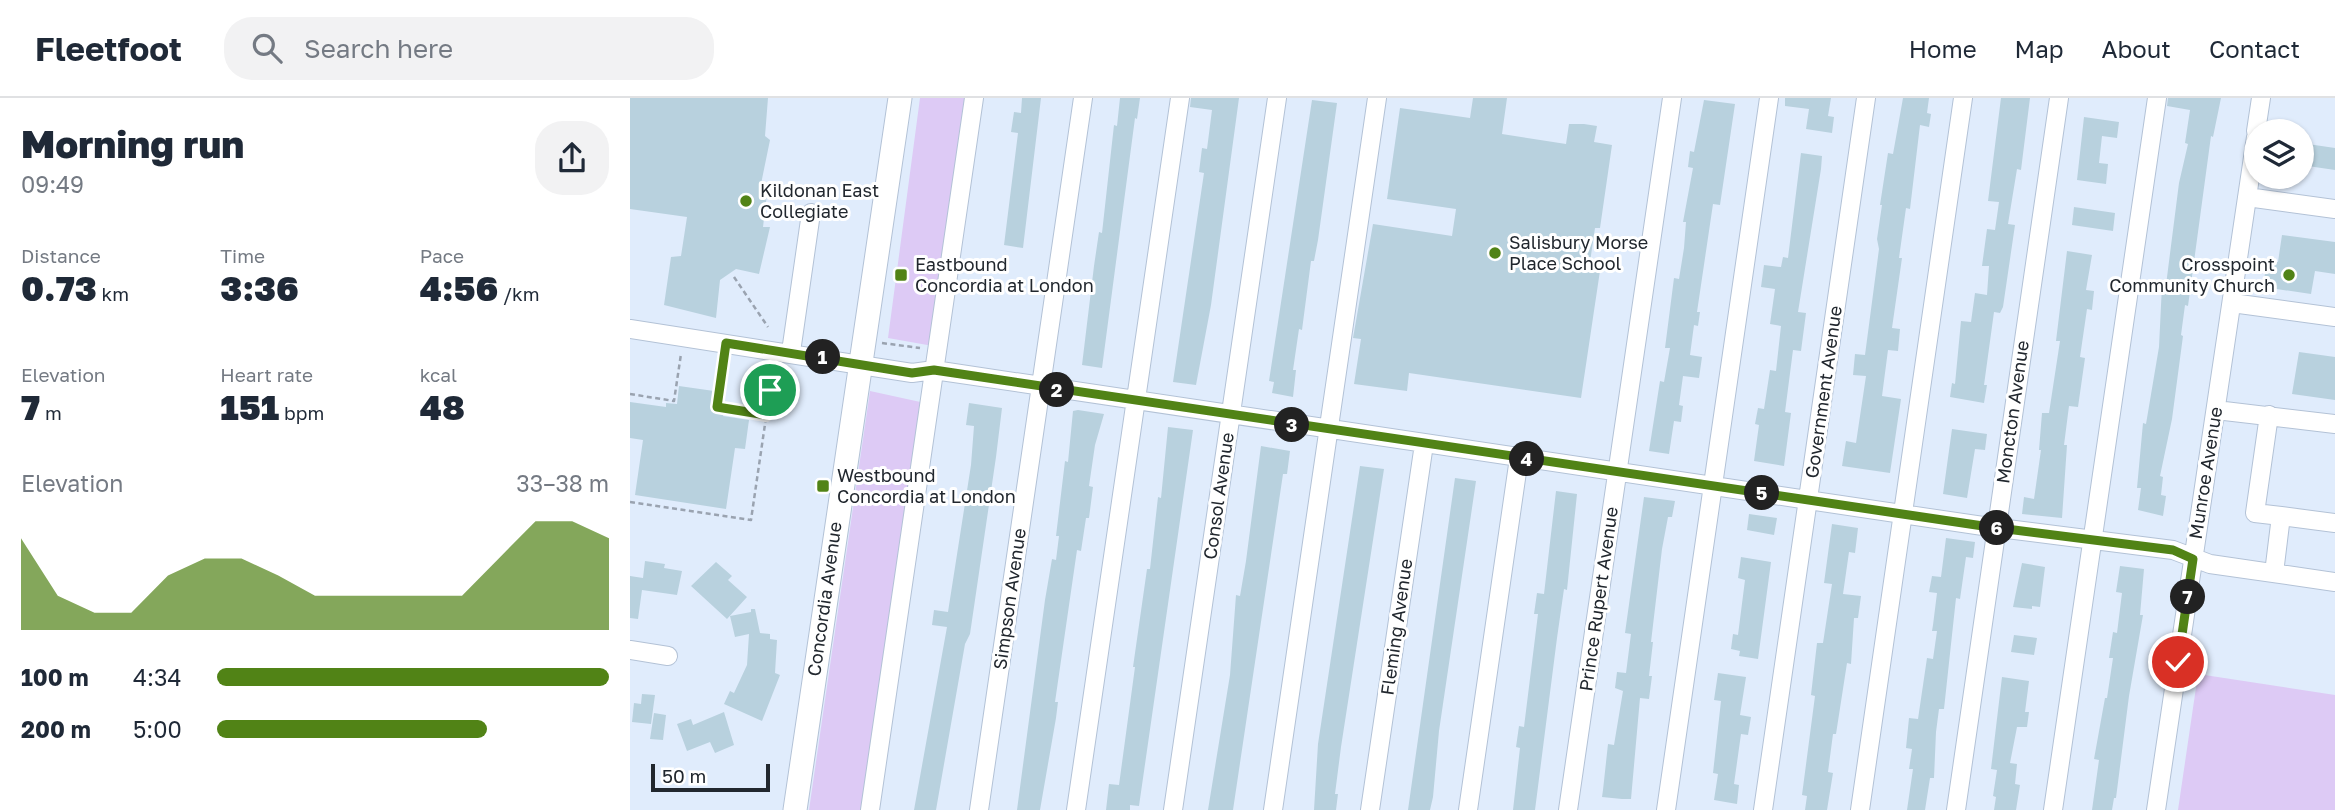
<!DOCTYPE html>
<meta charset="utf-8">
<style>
body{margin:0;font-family:"Golos Text",sans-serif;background:#f2f2f3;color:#1f2937;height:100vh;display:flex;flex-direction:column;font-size:26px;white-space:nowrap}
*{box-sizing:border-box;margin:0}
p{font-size:23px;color:#747a83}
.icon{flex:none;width:38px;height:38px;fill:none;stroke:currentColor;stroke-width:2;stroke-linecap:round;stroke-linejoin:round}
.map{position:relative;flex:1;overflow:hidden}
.side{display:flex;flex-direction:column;background:#fff;width:630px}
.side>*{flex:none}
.buttons{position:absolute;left:1614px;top:21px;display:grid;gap:14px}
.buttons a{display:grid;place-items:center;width:70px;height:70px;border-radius:50%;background:#fff;box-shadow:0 2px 5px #0004;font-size:35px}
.scale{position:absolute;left:21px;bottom:18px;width:119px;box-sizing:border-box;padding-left:7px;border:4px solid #21272e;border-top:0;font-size:19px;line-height:24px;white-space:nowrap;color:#21272e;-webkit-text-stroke:5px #fff;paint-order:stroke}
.pin{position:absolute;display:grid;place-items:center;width:60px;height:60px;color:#fff;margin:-30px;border:4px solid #fff;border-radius:50%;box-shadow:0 2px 7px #0007}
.km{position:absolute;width:35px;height:35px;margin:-18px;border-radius:50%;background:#222;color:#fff;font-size:19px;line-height:35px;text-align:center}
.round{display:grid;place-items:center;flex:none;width:74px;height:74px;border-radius:28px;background:#f2f2f3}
.summary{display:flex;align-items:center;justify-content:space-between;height:119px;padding:0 21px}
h1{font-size:38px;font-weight:800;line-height:52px}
.metrics{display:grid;grid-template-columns:repeat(3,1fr);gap:10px;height:119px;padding:7px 21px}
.metrics div{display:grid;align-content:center}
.metrics b{font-size:35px;font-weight:800}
.metrics small{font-size:19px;font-weight:400}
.metrics p{font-size:19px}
.chart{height:196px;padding:14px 21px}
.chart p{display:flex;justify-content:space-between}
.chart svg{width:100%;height:126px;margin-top:7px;fill:#518316;opacity:.7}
ul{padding:0 21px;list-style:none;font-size:23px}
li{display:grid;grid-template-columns:112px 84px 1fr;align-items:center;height:52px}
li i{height:18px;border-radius:9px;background:#518316}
header{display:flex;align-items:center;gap:42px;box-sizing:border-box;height:98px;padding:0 35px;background:#fff;border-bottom:2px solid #e0e1e3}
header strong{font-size:33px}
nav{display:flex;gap:38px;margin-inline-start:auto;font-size:24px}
.search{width:490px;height:63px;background:#f2f2f3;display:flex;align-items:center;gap:18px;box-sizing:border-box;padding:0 24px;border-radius:28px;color:#747a83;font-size:26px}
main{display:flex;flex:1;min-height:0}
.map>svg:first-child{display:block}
.green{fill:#ddcaf5}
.building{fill:#b8d1de}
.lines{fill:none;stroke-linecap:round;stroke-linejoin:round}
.minor-casing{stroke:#b3c2d6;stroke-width:20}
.major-casing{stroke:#b3c2d6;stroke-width:25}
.path{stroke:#9aa3b0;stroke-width:2.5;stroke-dasharray:5 3.5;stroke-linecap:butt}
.minor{stroke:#fff;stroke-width:18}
.major{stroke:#fff;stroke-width:23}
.route-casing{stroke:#fff;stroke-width:14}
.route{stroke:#518316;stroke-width:9}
.poi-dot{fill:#518316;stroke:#fff;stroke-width:2.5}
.labels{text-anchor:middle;stroke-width:6;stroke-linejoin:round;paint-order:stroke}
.poi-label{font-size:18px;fill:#21272e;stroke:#fff;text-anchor:start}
.street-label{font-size:18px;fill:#21272e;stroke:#fff}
</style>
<header>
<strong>Fleetfoot</strong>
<div class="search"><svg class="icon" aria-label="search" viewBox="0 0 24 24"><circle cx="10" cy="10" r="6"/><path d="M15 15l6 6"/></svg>Search here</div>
<nav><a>Home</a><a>Map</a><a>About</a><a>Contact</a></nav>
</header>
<main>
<section class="side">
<div class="summary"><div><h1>Morning run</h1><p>09:49</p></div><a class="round"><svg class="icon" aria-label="share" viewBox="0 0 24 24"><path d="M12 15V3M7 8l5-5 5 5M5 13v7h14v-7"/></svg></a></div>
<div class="metrics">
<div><p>Distance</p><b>0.73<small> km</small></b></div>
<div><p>Time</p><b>3:36</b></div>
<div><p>Pace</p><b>4:56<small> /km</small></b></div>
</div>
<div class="metrics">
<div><p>Elevation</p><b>7<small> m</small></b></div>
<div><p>Heart rate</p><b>151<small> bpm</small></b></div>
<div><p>kcal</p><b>48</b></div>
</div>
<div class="chart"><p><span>Elevation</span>33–38 m</p>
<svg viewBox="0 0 160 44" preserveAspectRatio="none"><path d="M0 44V12L10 32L20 38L30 38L40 25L50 19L60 19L70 25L80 32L90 32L100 32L110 32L120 32L130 19L140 6L150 6L160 12V44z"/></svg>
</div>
<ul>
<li><b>100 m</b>4:34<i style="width:100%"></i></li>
<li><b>200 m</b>5:00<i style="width:69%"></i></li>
</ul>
</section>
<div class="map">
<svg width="1705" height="712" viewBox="0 0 1705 712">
<rect width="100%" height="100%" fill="#e0ecfc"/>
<path class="green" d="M 290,0 L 339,0 L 303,248 L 258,240 Z
M 240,293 L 295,305 L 235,712 L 179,712 Z
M 1568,576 L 1705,597 L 1705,712 L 1548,712 Z"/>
<path class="building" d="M 0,0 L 138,0 L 135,38 L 140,42 L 131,86 L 138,87 L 133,129 L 140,129 L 129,176 L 106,171 L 90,182 L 86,220 L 34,207 L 41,159 L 51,158 L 57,119 L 0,111 Z
M 392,0 L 411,0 L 393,150 L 374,147 L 388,35 L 381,34 L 384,14 L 391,15 Z
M 490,0 L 510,0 L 507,21 L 505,20 L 472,270 L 452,267 L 464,168 L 469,134 L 472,135 L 484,27 L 487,28 Z
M 561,0 L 609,0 L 581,207 L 566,287 L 543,284 L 574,75 L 569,74 L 572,50 L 577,51 L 582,12 L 560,9 Z
M 843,0 L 877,0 L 872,36 L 936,46 L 939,26 L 954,26 L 967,28 L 964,44 L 982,47 L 970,130 L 965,130 L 960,164 L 971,166 L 951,300 L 779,275 L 777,293 L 724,286 L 731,241 L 723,240 L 743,126 L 822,138 L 826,111 L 757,101 L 770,10 L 840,20 Z
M 1155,0 L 1201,0 L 1198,18 L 1204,19 L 1202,35 L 1176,31 L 1179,11 L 1155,8 Z
M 1273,0 L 1299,0 L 1297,15 L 1301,16 L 1299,29 L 1290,27 L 1280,111 L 1276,110 L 1269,160 L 1272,160 L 1262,230 L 1270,231 L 1268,253 L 1258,252 L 1252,298 L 1271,301 L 1260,375 L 1212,368 L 1216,343 L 1226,345 L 1236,278 L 1223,277 L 1225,256 L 1235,257 L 1249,151 L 1247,141 L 1252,107 L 1250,107 L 1258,55 L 1263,56 Z
M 1371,0 L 1400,0 L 1391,72 L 1387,71 L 1378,126 L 1385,127 L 1373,209 L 1370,215 L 1364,214 L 1354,287 L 1357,287 L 1354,305 L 1320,299 L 1322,285 L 1325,286 L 1331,223 L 1341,224 L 1345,195 L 1357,197 L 1359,168 L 1352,168 L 1357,131 L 1365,132 L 1369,104 L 1358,103 Z
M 1538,0 L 1591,0 L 1583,39 L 1581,38 L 1558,208 L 1555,207 L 1551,237 L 1553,238 L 1542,321 L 1530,378 L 1533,379 L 1531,397 L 1536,398 L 1533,418 L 1508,412 L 1511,390 L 1507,390 L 1513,325 L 1516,326 L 1529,249 L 1532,187 L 1536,187 L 1549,85 L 1558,46 L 1555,45 L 1560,12 L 1537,8 Z
M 682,2 L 707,5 L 688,142 L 684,163 L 681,163 L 672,232 L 669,231 L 663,272 L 666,272 L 663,299 L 642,295 L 644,284 L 639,283 Z
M 1074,2 L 1105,6 L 1090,107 L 1083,106 L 1067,214 L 1070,214 L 1068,228 L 1064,227 L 1060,257 L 1072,259 L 1069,280 L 1053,278 L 1049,307 L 1053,308 L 1051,324 L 1044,323 L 1039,356 L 1019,353 L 1030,283 L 1034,284 L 1040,250 L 1035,250 L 1044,180 L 1049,181 L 1054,150 L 1056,124 L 1053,124 L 1063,70 L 1058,69 L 1060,53 L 1064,54 Z
M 1454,19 L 1489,24 L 1487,40 L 1472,38 L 1469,65 L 1478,66 L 1476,86 L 1447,82 Z
M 1671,45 L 1705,50 L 1705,72 L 1671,67 Z
M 1171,55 L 1192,58 L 1191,71 L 1168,214 L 1176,215 L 1171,253 L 1163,252 L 1155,314 L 1161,315 L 1154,368 L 1124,363 L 1129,327 L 1125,326 L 1128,310 L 1134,311 L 1140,272 L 1146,273 L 1151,228 L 1140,226 L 1145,191 L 1131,189 L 1134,167 L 1151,169 L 1153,159 L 1158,160 Z
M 1444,109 L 1485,115 L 1483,133 L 1442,127 Z
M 1652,137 L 1705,144 L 1705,176 L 1685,173 L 1681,196 L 1633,189 L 1637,162 L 1648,164 Z
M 1437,153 L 1462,157 L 1456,192 L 1464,193 L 1462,212 L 1457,211 L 1450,259 L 1455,260 L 1448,309 L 1439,308 L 1434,347 L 1437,347 L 1432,420 L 1392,416 L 1394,399 L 1404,401 L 1411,352 L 1409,352 L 1412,315 L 1419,315 L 1430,243 L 1426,243 Z
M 1669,254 L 1705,259 L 1705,302 L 1662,296 Z
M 49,288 L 84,293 L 82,312 L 94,314 L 93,318 L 119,322 L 115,351 L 105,350 L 96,411 L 5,397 L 13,342 L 0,340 L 0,304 L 36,309 L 36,305 L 47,306 Z
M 339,305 L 372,310 L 366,359 L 340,536 L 335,546 L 306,712 L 284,712 L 317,529 L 302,527 L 304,512 L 318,514 L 341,367 L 344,328 L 336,327 Z
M 448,312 L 474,316 L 465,347 L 459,388 L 463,389 L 459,420 L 456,420 L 451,453 L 447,452 L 425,604 L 428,604 L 426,620 L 410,712 L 387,712 L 415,502 L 422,461 L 426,462 L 429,438 L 426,438 L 435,363 L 438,364 L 443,313 Z
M 538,329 L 563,332 L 509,708 L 500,707 L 500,712 L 476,712 L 479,686 L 489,687 L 505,569 L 503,569 L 517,471 L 520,471 L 528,399 L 531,400 Z
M 1322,331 L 1357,336 L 1355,352 L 1345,351 L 1337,400 L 1313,396 Z
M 631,348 L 660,353 L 657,376 L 653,376 L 603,712 L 578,712 L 600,577 L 606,497 L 610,498 L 616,463 Z
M 730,368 L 754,371 L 711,649 L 705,696 L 708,696 L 706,712 L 684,712 L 688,646 Z
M 825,380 L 846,383 L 809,633 L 803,699 L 800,712 L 778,712 Z
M 926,393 L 947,396 L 937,492 L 934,491 L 927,540 L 905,712 L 883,712 L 890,650 L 886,649 L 889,628 L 894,629 L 908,516 L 904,516 L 907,495 L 914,496 Z
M 1014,399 L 1045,403 L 1042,419 L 1038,419 L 1032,451 L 1021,544 L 1023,544 L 1019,578 L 1022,578 L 1019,601 L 1010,600 L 1001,701 L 992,701 L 972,699 L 973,692 L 978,646 L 984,647 L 993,593 L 985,590 L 987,574 L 996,575 L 1001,536 L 995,535 Z
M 1119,416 L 1147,420 L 1144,437 L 1117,432 Z
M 1202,426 L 1228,430 L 1225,455 L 1219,454 L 1213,496 L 1231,498 L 1228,520 L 1224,520 L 1221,566 L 1217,565 L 1206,636 L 1203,636 L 1198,674 L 1203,675 L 1197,712 L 1175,712 L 1177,698 L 1172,697 L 1185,598 L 1181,597 L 1187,545 L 1193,545 L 1202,486 L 1194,485 Z
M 1316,440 L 1345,444 L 1343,460 L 1336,459 L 1330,501 L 1326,500 L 1314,611 L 1309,611 L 1306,634 L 1304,680 L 1300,680 L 1295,712 L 1277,712 L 1283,671 L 1279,671 L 1282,651 L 1276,650 L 1279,620 L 1288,621 L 1297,560 L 1303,561 L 1307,533 L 1302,533 L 1303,527 L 1307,495 L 1299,494 L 1302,478 L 1311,479 Z
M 1111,459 L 1141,464 L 1128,561 L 1109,558 L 1110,553 L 1101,551 L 1103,536 L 1108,537 L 1115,482 L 1108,480 Z
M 15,463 L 35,466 L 34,470 L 52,473 L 47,497 L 12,492 L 8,521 L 0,520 L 0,478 L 13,480 Z
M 86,464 L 102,478 L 98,482 L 117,499 L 97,521 L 61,488 Z
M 1392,465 L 1415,469 L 1410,509 L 1402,508 L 1402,511 L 1383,509 Z
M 1490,468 L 1514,471 L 1510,517 L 1513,517 L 1499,598 L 1486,700 L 1484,700 L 1482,712 L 1462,712 L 1469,662 L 1464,661 L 1475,600 L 1477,600 L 1483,560 L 1479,560 L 1483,534 L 1487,535 L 1492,495 L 1486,494 Z
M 121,511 L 125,511 L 130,535 L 140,536 L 140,541 L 147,542 L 145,575 L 150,577 L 132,623 L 94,606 L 100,593 L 104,595 L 117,567 L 119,536 L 105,539 L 100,518 L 121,514 Z
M 1384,537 L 1407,540 L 1404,557 L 1381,554 Z
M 1088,575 L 1116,579 L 1110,617 L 1121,619 L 1118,637 L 1111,636 L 1104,686 L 1109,687 L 1107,706 L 1084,702 L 1088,676 L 1083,675 L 1091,603 L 1084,602 Z
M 1372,579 L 1399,583 L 1395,614 L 1399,614 L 1397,629 L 1387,629 L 1380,665 L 1387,666 L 1385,686 L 1390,687 L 1386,712 L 1364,712 L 1366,699 L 1363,698 L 1367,672 L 1361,671 Z
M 12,596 L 25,597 L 21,626 L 2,624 L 4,605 L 11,606 Z
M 94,614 L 104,647 L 85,655 L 80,644 L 57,653 L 47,626 L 61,621 L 63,627 Z
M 24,615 L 36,617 L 33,642 L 20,641 Z"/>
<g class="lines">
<defs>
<path id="minor" d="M 1626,33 L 1631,0
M 1617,99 L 1705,111
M 1602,205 L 1705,219
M 0,231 L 282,275 L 304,272 L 1353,428 L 1543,452 L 1580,466 L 1705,484
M 161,254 L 181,115
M 1586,312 L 1705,326
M 1639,317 L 1625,415 L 1651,418
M 1644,475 L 1651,418 L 1705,425
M 0,552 L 38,558
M 240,712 L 344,0
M 349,712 L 453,0
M 446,712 L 550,0
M 543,712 L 647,0
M 643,712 L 747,0
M 740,712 L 794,346
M 838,712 L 889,360
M 938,712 L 1042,0
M 1036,712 L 1139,0
M 1133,712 L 1236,0
M 1230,712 L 1333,0
M 1326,712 L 1429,0
M 1423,712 L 1527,0
M 1526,712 L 1626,39"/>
<path id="major" d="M 165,712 L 270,0"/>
</defs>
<use href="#minor" class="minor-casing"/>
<use href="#major" class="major-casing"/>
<path class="path" d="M 104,179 L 138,229
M 252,245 L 290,250
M 94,262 L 87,309 L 136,317
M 0,296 L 44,303 L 51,256
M 0,404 L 121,422 L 140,292"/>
<use href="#minor" class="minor"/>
<use href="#major" class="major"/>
</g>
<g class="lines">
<defs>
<path id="route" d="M 140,292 L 136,317 L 87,309 L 96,245 L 282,275 L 304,272 L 1353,428 L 1543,452 L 1563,461 L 1548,564"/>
</defs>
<use href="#route" class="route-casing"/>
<use href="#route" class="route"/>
</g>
<g class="poi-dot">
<circle cx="116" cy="103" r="7"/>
<circle cx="865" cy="155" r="7"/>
<rect x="264" y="170" width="14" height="14" rx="3.5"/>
<circle cx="1659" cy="177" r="7"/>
<rect x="186" y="381" width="14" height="14" rx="3.5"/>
</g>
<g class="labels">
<g class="poi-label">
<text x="130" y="99">Kildonan East<tspan x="130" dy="21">Collegiate</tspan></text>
<text x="879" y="151">Salisbury Morse<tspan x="879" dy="21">Place School</tspan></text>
<text x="285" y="173">Eastbound<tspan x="285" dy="21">Concordia at London</tspan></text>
<text x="1645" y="173" text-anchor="end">Crosspoint<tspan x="1645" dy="21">Community Church</tspan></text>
<text x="207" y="384">Westbound<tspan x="207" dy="21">Concordia at London</tspan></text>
</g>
<g class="street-label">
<text transform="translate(1194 294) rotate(-82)" y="6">Government Avenue</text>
<text transform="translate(1383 314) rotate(-82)" y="6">Moncton Avenue</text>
<text transform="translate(1576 375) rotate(-81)" y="6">Munroe Avenue</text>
<text transform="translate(589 398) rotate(-82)" y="6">Consol Avenue</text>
<text transform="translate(195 501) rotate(-82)" y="6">Concordia Avenue</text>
<text transform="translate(380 501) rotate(-82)" y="6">Simpson Avenue</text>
<text transform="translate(969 501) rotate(-82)" y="6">Prince Rupert Avenue</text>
<text transform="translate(767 529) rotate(-82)" y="6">Fleming Avenue</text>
</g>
</g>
</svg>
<div class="buttons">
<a><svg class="icon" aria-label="layers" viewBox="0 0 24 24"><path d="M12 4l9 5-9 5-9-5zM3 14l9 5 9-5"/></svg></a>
</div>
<div class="scale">50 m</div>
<div class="pin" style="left:140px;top:292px;background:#1e9e55"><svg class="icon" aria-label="arrive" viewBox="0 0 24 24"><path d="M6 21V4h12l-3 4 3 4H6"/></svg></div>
<div class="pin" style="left:1548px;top:564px;background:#d93025"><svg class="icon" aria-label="check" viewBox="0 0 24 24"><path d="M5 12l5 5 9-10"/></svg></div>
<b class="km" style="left:193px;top:259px">1</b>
<b class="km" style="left:427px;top:292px">2</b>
<b class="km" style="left:662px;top:327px">3</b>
<b class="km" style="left:897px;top:361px">4</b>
<b class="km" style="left:1132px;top:395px">5</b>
<b class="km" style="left:1367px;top:430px">6</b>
<b class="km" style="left:1558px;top:499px">7</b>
</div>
</main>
